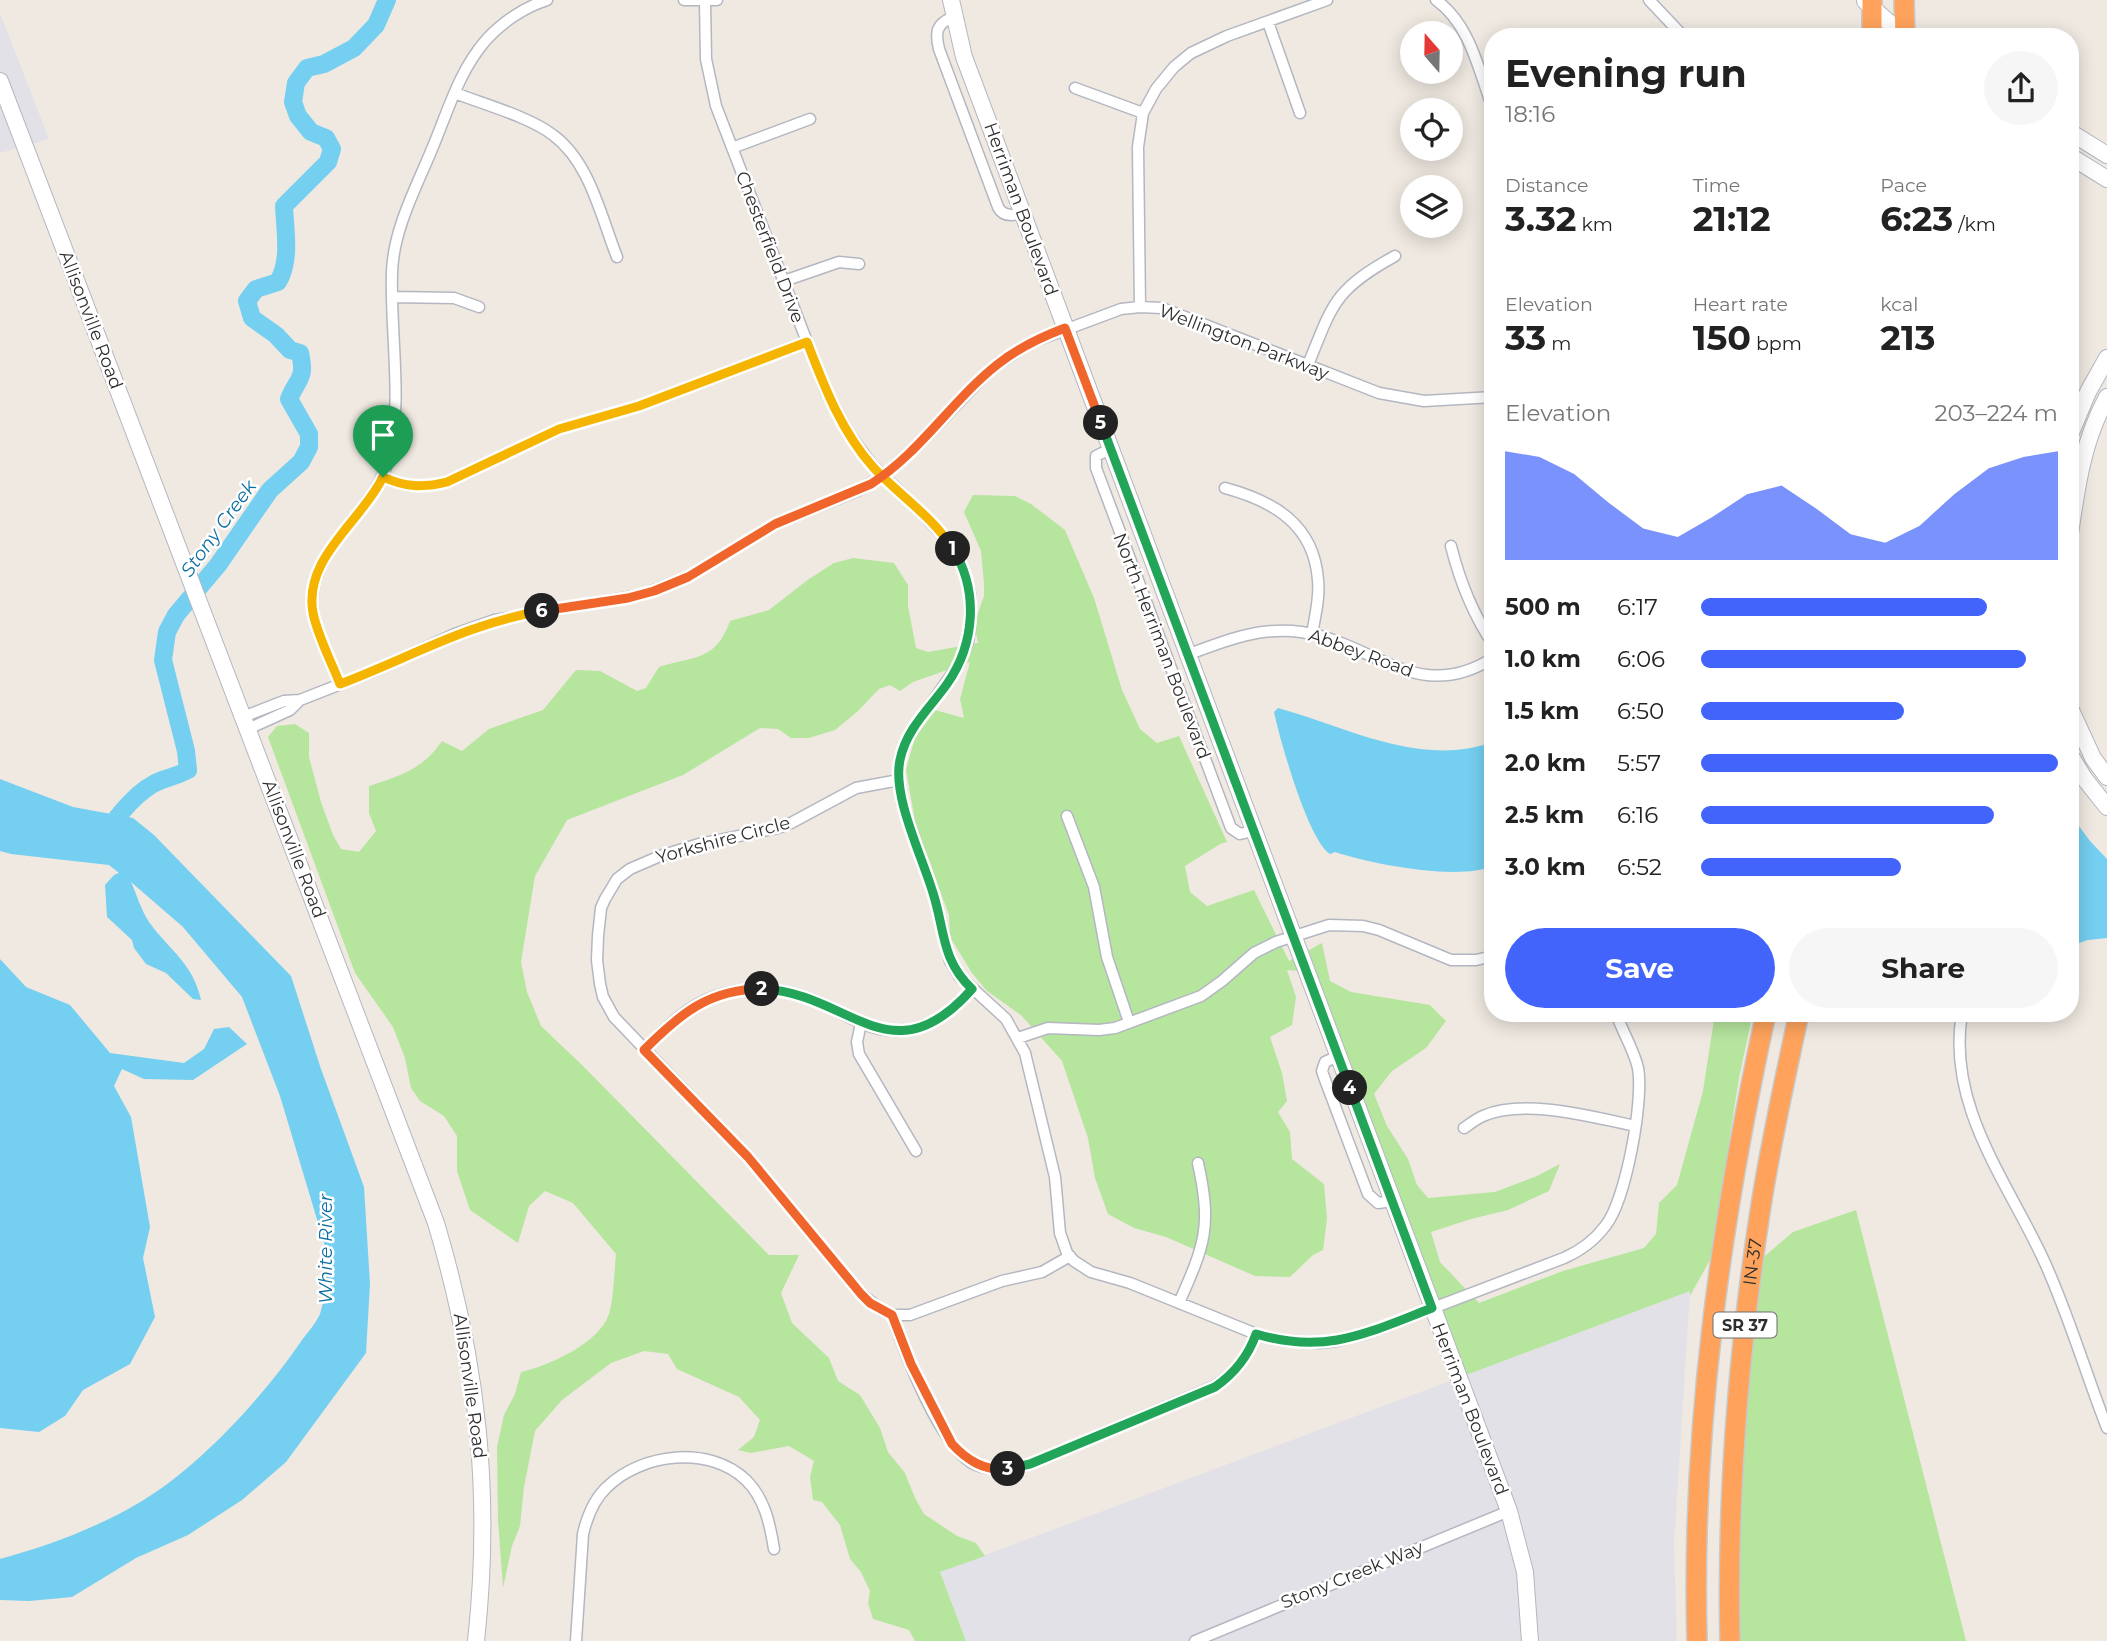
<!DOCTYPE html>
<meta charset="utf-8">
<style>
body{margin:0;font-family:Montserrat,sans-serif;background:#f6f6f6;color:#222;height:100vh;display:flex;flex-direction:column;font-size:26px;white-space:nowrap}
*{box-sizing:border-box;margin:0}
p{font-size:23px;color:#767676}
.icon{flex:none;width:38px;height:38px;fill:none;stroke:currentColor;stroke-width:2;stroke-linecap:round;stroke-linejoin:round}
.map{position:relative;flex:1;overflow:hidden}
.drawer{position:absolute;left:1484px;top:28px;width:595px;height:994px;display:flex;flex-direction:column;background:#fff;border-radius:28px;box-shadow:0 4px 18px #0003}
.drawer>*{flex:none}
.needle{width:46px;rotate:340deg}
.fabs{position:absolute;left:1400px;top:21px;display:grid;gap:14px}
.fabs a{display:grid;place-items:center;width:63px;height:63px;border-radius:50%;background:#fff;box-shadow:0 4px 18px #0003;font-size:35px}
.pin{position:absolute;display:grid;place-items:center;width:60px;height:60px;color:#fff;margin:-72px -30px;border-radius:50% 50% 50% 0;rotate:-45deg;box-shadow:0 0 7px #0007}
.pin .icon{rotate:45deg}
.km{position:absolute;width:35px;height:35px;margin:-18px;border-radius:50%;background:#222;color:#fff;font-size:19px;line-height:35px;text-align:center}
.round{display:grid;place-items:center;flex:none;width:74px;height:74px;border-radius:37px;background:#f6f6f6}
.headline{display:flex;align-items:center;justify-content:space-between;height:119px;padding:0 21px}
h1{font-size:38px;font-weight:700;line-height:52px}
.figures{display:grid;grid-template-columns:repeat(3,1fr);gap:10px;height:119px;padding:7px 21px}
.figures div{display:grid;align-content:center}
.figures b{font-size:35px;font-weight:700}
.figures small{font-size:19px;font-weight:400}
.figures p{font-size:19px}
.chart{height:196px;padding:14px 21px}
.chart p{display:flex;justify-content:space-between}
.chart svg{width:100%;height:126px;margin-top:7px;fill:#4264fb;opacity:.7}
.primary-button{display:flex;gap:14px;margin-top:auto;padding:14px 21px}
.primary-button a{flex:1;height:80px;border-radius:42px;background:#4264fb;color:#fff;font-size:28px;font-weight:700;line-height:80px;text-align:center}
.primary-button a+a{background:#f6f6f6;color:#222}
ul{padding:0 21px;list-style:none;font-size:23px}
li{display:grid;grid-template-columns:112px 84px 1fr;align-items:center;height:52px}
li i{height:18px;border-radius:9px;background:#4264fb}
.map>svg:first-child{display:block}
.industrial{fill:#e3e1e8}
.green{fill:#b6e59e}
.water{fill:#75cff0}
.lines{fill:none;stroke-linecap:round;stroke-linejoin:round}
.river{stroke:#75cff0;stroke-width:18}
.street-casing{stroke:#b4b7c1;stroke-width:13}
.secondary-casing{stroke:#b4b7c1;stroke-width:18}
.highway-casing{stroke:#c9c9c9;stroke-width:22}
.street{stroke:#fff;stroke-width:10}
.secondary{stroke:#fff;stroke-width:16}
.highway{stroke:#ffa35c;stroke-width:19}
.split-1-casing{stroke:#fff;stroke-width:14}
.split-2-casing{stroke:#fff;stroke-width:14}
.split-3-casing{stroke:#fff;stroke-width:14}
.split-4-casing{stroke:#fff;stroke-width:14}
.split-5-casing{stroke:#fff;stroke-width:14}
.split-6-casing{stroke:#fff;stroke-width:14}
.split-7-casing{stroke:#fff;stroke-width:14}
.split-1{stroke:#f5b400;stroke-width:9}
.split-2{stroke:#22a559;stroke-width:9}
.split-3{stroke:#f0652b;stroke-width:9}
.split-4{stroke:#22a559;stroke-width:9}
.split-5{stroke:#22a559;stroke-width:9}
.split-6{stroke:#f0652b;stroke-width:9}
.split-7{stroke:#f5b400;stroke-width:9}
.labels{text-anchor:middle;stroke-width:5;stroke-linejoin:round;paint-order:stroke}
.shield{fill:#fff;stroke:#6d6d6d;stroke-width:2}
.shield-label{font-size:16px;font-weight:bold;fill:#2e2e2e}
.street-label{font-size:18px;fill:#2e2e2e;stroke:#fff}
.water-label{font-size:19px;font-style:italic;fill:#0d6fa3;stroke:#fff}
</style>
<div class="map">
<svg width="2107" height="1641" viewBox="0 0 2107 1641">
<rect width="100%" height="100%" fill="#efe9e1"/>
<path class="industrial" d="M 0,13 L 49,139 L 0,153 Z
M 1690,1291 L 1674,1544 L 1677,1641 L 966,1641 L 940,1572 Z"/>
<path class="green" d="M 973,495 L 1015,496 L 1031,504 L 1065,530 L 1094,598 L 1122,690 L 1140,729 L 1157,743 L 1179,736 L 1227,842 L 1220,844 L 1185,866 L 1190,892 L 1207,906 L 1254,890 L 1289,961 L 1322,943 L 1330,981 L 1351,992 L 1430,1005 L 1446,1021 L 1426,1048 L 1392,1071 L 1374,1094 L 1387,1126 L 1408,1159 L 1417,1185 L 1428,1198 L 1495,1192 L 1537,1176 L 1560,1164 L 1549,1191 L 1508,1210 L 1471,1219 L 1431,1232 L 1440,1262 L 1479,1303 L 1563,1271 L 1644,1248 L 1656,1234 L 1659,1203 L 1677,1185 L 1703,1091 L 1715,1013 L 1753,1013 L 1739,1078 L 1711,1258 L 1690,1296 L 1690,1291 L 1466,1375 L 1313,972 L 1287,970 L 1296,997 L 1292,1025 L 1270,1037 L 1282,1073 L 1287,1101 L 1278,1112 L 1290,1132 L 1292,1159 L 1324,1184 L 1327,1219 L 1323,1250 L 1313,1255 L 1290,1277 L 1255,1276 L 1166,1237 L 1134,1228 L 1108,1214 L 1095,1178 L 1088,1138 L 1062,1061 L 1021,1015 L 987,991 L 972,973 L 950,937 L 949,915 L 916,826 L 906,770 L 915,737 L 935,710 L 964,718 L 960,699 L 970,662 L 913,682 L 900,691 L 890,685 L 879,689 L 858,711 L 835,730 L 809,738 L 791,738 L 778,729 L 760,728 L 683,775 L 567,820 L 535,876 L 521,962 L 527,992 L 541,1026 L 583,1066 L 769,1255 L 799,1255 L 781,1293 L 792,1323 L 829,1358 L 838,1381 L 860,1395 L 880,1428 L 888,1452 L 905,1473 L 915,1498 L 924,1514 L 957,1536 L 976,1543 L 985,1556 L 940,1572 L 966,1641 L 915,1641 L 909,1630 L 873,1619 L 868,1603 L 870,1591 L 861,1572 L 850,1559 L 840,1525 L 822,1502 L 813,1500 L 810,1477 L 814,1461 L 789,1446 L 751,1453 L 738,1450 L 754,1437 L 760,1420 L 739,1397 L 677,1369 L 668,1354 L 644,1351 L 611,1363 L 562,1400 L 535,1431 L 524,1487 L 520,1526 L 512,1546 L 503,1588 L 498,1520 L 497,1447 L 504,1415 L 515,1394 L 521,1372 C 548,1366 600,1343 609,1314 C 614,1296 614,1273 616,1254 L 573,1203 L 545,1191 L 529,1206 L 518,1243 L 470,1210 L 457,1171 L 457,1136 L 444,1116 L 420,1101 L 411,1088 L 405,1058 L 393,1027 L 355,973 L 268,737 L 277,726 L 295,724 L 309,733 L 309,757 L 321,802 L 333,835 L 341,849 L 359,852 L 376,831 L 369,813 L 369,786 C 400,776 423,769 442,741 L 462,751 L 489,729 L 543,710 L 576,670 L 600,671 L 637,691 L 646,688 L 659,667 C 694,656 716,661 730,621 L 769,610 L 809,579 L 834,563 L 853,558 L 894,563 L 908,585 L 908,606 L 916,648 L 928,652 L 978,643 L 974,624 L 984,596 L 984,584 L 981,551 L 964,512 Z
M 1856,1210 L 1966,1641 L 1734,1641 L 1752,1267 L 1793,1232 Z"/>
<path class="water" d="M 1278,708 C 1347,727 1420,768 1493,742 L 1493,866 C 1458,881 1371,864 1335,852 L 1330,854 C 1308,840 1280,740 1274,712 Z
M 0,779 L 73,807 L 133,818 L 154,835 L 291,976 L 321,1069 L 364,1187 L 370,1284 L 366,1353 L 286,1462 L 242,1500 L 188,1535 L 136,1558 L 72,1597 L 29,1601 L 0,1600 L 0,1559 C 48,1546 99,1527 142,1501 C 199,1467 265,1395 302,1340 C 308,1332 316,1323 320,1314 C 327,1292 327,1269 325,1246 L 280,1096 L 242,997 L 183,927 L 131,882 C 137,895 141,910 149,922 C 170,951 193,963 201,1000 L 193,999 L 166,973 L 146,964 L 134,948 L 132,940 L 107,917 L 105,885 L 114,875 L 119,873 L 109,865 L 11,854 L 0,851 Z
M 2070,814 L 2090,841 L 2107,859 L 2107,938 L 2088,940 L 2070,946 Z
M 0,959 L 26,987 L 70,1005 L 110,1053 L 184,1063 L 204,1049 L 214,1029 L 229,1027 L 247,1044 L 193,1080 L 144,1079 L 122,1069 L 114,1086 L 131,1117 L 150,1227 L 143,1258 L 155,1317 L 130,1364 L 83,1390 L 65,1416 L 39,1432 L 0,1428 Z"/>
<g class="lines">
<path class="river" d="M 105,835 C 117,816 139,788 162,780 C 171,777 179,775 188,770 L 186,751 L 163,660 L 167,632 L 176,615 L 218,565 L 270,490 L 301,462 L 309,447 L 309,434 L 289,399 C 298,377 306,380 300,353 L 290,350 L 276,335 L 252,318 L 247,301 L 256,289 L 278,282 C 291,260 285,231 284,206 L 328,162 L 332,149 L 326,138 L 311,132 L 298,116 L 293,102 L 296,83 L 307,68 L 324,64 L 354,48 L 376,25 L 387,0"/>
<defs>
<path id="street" d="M 684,0 L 717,0
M 1436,0 C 1470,24 1479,71 1493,109
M 1649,0 L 1684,37
M 705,2 L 706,59 L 716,106 L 826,391 L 849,434 L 873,466 L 923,514 L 949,542 L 963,569 L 970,593 L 970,628 L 968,642 L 959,664 L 909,735 L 900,758 L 899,780 L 902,802 L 936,901 L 950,961 L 959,976 L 1006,1019 L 1025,1053 L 1055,1177 L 1060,1233 L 1067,1253 L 1074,1261 L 1091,1272 L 1130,1283 L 1256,1334 L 1279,1340 L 1319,1343 L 1337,1341 L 1365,1334 L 1564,1258 C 1580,1251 1595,1240 1606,1225 C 1626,1199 1644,1100 1638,1068 C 1634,1050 1622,1031 1616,1013
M 953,17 C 936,24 935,32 939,49 L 998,207 C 1003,217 1013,216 1022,213
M 1268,22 L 1300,113
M 1075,88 L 1143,113
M 455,93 C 483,104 530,117 553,135 C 590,162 601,217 617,257
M 732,148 L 810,119
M 784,281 L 839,262 L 859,264
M 393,297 L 454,298 L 479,307
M 1140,307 L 1138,147 L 1143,113 L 1156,89 L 1174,67 L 1191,53 L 1227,36 L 1327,0
M 1308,365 C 1333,303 1334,290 1395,256
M 1110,449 L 1096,456 L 1096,468 L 1231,828 L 1240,834 L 1253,831
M 383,477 C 405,487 423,488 447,482 L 559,429 L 639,406 L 807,342
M 1225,488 C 1273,501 1314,524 1318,580 C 1320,598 1315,616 1312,634
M 1451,546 C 1460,582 1472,613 1493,644
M 1187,655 C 1224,641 1261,626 1301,632 C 1374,642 1417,706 1493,658
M 340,684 C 331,661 316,635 313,610 C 305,550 375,514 389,458 C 403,402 390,332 392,273 C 393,230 416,188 432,149 C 448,111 459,71 486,40 C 502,22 525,7 547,0
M 243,717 L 284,701 L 300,700 L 369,673 L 455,634 L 495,620 L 641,595 L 688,577 L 775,524 L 857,491 L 883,476 L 918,445 L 983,377 L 998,364 L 1030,343 L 1121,309 L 1140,307 L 1162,308 L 1379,393 L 1424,401 L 1493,397
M 248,729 L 290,710 L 300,700
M 899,780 L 856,788 L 791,823 L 778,828 L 699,844 L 660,856 L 630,869 L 617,879 L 605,899 L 601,908 L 598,936 L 597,960 L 600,984 L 603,997 L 614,1017 L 748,1157 L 861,1294 L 883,1311 L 892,1315 L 910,1315 L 1002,1281 L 1042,1272 L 1070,1256
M 1067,816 L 1094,887 L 1107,957 L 1129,1022
M 1962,1013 C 1946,1107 2009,1183 2045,1263 C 2069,1316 2086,1374 2107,1428
M 861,1023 L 857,1042 L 859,1054 L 916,1151
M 1018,1038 L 1048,1028 L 1099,1030 L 1115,1028 L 1201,996 L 1222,981 L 1254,953 L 1276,942 L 1329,925 L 1363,926 L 1379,930 L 1451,960 L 1476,960 L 1493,956
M 644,1050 C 665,1029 686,1006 716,996 C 745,986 777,987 805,997 C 824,1003 841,1014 859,1022 C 905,1043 941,1024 972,989
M 1338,1056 L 1325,1062 L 1322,1071 L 1324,1077 L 1368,1194 L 1378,1203 L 1392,1201
M 1464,1128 C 1470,1124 1476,1119 1483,1116 C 1523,1098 1593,1117 1635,1126
M 1179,1303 C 1205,1244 1212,1227 1198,1163
M 892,1315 C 904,1351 941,1450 976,1465 C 994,1472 1011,1469 1030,1464 L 1215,1386 C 1235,1373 1248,1357 1256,1334
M 576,1641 L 583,1534 C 587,1517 593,1500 607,1487 C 642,1453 709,1445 746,1480 C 765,1499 770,1524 774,1549
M 1195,1641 L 1509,1511"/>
<path id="secondary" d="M 951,0 L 964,57 L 1509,1511 L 1525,1572 L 1530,1641
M 1865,1 L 1905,37
M 0,81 L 436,1223 C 478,1364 492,1495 476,1641
M 2070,132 L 2107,155
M 2070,156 L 2107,179
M 2070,435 L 2088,392 L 2107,358
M 2070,534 C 2077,485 2083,441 2107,397
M 2070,708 L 2093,758 L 2107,777
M 2070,755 L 2084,778 L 2107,807"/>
<g id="highway">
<path d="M 1904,0 L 1905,37"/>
<path d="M 1872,37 L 1872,0"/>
<path d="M 1697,1641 C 1691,1429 1721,1220 1766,1013"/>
<path id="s1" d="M 1730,1641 C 1727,1497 1738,1354 1760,1212 C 1770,1145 1785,1079 1799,1013"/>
</g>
</defs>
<use href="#street" class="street-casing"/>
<use href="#secondary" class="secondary-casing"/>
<use href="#highway" class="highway-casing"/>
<use href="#street" class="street"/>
<use href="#secondary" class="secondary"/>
<use href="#highway" class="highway"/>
</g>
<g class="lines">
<defs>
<path id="split-1" d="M 383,477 C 405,487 423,488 447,482 L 559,429 L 639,406 L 807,342 C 824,386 841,431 873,467 C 899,495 932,516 953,549"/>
<path id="split-2" d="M 762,989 C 849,992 891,1081 972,989 C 941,960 945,930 933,893 C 922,856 892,796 900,760 C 906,729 930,708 947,684 C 975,644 979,591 953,549"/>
<path id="split-3" d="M 762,989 C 709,989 680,1014 644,1050 L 748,1157 L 861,1294 L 870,1303 L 892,1315 L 911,1364 L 952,1444 C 968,1461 984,1471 1008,1469"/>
<path id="split-4" d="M 1008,1469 L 1030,1464 L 1215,1387 C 1235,1373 1248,1357 1256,1334 C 1326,1355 1367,1333 1432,1308 L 1350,1088"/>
<path id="split-5" d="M 1101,423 L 1350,1088"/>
<path id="split-6" d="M 542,611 L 628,598 L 654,591 L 688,577 L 775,524 L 871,484 C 921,452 952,400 998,364 C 1018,348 1041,337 1065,328 L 1101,423"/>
<path id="split-7" d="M 383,477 C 361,522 303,558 313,613 C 318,637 331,661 340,684 C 409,658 468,623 542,611"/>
</defs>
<use href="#split-1" class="split-1-casing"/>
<use href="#split-2" class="split-2-casing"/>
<use href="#split-3" class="split-3-casing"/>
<use href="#split-4" class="split-4-casing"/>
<use href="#split-5" class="split-5-casing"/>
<use href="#split-6" class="split-6-casing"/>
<use href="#split-7" class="split-7-casing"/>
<use href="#split-1" class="split-1"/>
<use href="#split-2" class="split-2"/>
<use href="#split-3" class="split-3"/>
<use href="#split-4" class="split-4"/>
<use href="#split-5" class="split-5"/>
<use href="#split-6" class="split-6"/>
<use href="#split-7" class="split-7"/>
</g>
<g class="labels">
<rect class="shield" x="1713.5" y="1312.5" width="63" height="25" rx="5"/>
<g class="shield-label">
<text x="1745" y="1331">SR 37</text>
</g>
<g class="street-label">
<text transform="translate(1021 209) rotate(70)" y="6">Herriman Boulevard</text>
<text transform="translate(770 247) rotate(69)" y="6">Chesterfield Drive</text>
<text transform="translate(91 320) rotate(69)" y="6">Allisonville Road</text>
<text transform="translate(1244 342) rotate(21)" y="6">Wellington Parkway</text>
<text transform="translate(1162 646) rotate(69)" y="6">North Herriman Boulevard</text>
<text transform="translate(1361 653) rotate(20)" y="6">Abbey Road</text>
<text transform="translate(723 840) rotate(-15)" y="6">Yorkshire Circle</text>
<text transform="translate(294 849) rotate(69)" y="6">Allisonville Road</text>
<text dy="6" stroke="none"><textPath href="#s1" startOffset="380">IN-37</textPath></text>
<text transform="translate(470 1386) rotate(82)" y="6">Allisonville Road</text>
<text transform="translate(1470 1409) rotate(69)" y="6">Herriman Boulevard</text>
<text transform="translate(1352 1575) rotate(-22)" y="6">Stony Creek Way</text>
</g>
<g class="water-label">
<text transform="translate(218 528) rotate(-54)" y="7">Stony Creek</text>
<text transform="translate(325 1249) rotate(-90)" y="7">White River</text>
</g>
</g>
</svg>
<div class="fabs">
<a><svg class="needle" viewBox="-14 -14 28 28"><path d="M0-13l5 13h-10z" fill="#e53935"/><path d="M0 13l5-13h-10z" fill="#767676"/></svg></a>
<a><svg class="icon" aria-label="locate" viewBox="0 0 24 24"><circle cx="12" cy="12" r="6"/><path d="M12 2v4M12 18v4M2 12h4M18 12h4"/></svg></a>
<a><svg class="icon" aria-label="layers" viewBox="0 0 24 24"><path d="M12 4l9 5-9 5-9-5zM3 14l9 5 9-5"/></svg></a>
</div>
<div class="pin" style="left:383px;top:477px;background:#1e9e55"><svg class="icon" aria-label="arrive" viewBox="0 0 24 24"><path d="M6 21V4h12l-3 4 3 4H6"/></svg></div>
<b class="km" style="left:953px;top:549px">1</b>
<b class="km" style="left:762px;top:989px">2</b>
<b class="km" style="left:1008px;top:1469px">3</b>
<b class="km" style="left:1350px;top:1088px">4</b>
<b class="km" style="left:1101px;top:423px">5</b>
<b class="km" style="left:542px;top:611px">6</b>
<section class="drawer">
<div class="headline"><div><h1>Evening run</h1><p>18:16</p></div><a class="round"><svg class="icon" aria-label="share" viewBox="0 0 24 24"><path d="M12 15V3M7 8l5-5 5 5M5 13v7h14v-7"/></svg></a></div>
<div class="figures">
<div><p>Distance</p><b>3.32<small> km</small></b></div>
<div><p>Time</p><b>21:12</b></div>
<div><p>Pace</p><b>6:23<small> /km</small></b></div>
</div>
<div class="figures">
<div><p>Elevation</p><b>33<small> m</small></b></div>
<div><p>Heart rate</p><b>150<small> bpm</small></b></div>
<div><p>kcal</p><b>213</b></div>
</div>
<div class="chart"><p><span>Elevation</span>203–224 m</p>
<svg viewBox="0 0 160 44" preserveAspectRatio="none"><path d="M0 44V6L10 8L20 14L30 24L40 33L50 36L60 29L70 21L80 18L90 26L100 35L110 38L120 32L130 21L140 12L150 8L160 6V44z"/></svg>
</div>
<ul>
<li><b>500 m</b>6:17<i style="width:80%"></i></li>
<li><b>1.0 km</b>6:06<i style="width:91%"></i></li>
<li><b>1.5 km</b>6:50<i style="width:57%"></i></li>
<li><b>2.0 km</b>5:57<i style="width:100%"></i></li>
<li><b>2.5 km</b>6:16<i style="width:82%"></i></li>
<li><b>3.0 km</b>6:52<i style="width:56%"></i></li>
</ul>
<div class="primary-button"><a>Save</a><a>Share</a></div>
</section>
</div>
